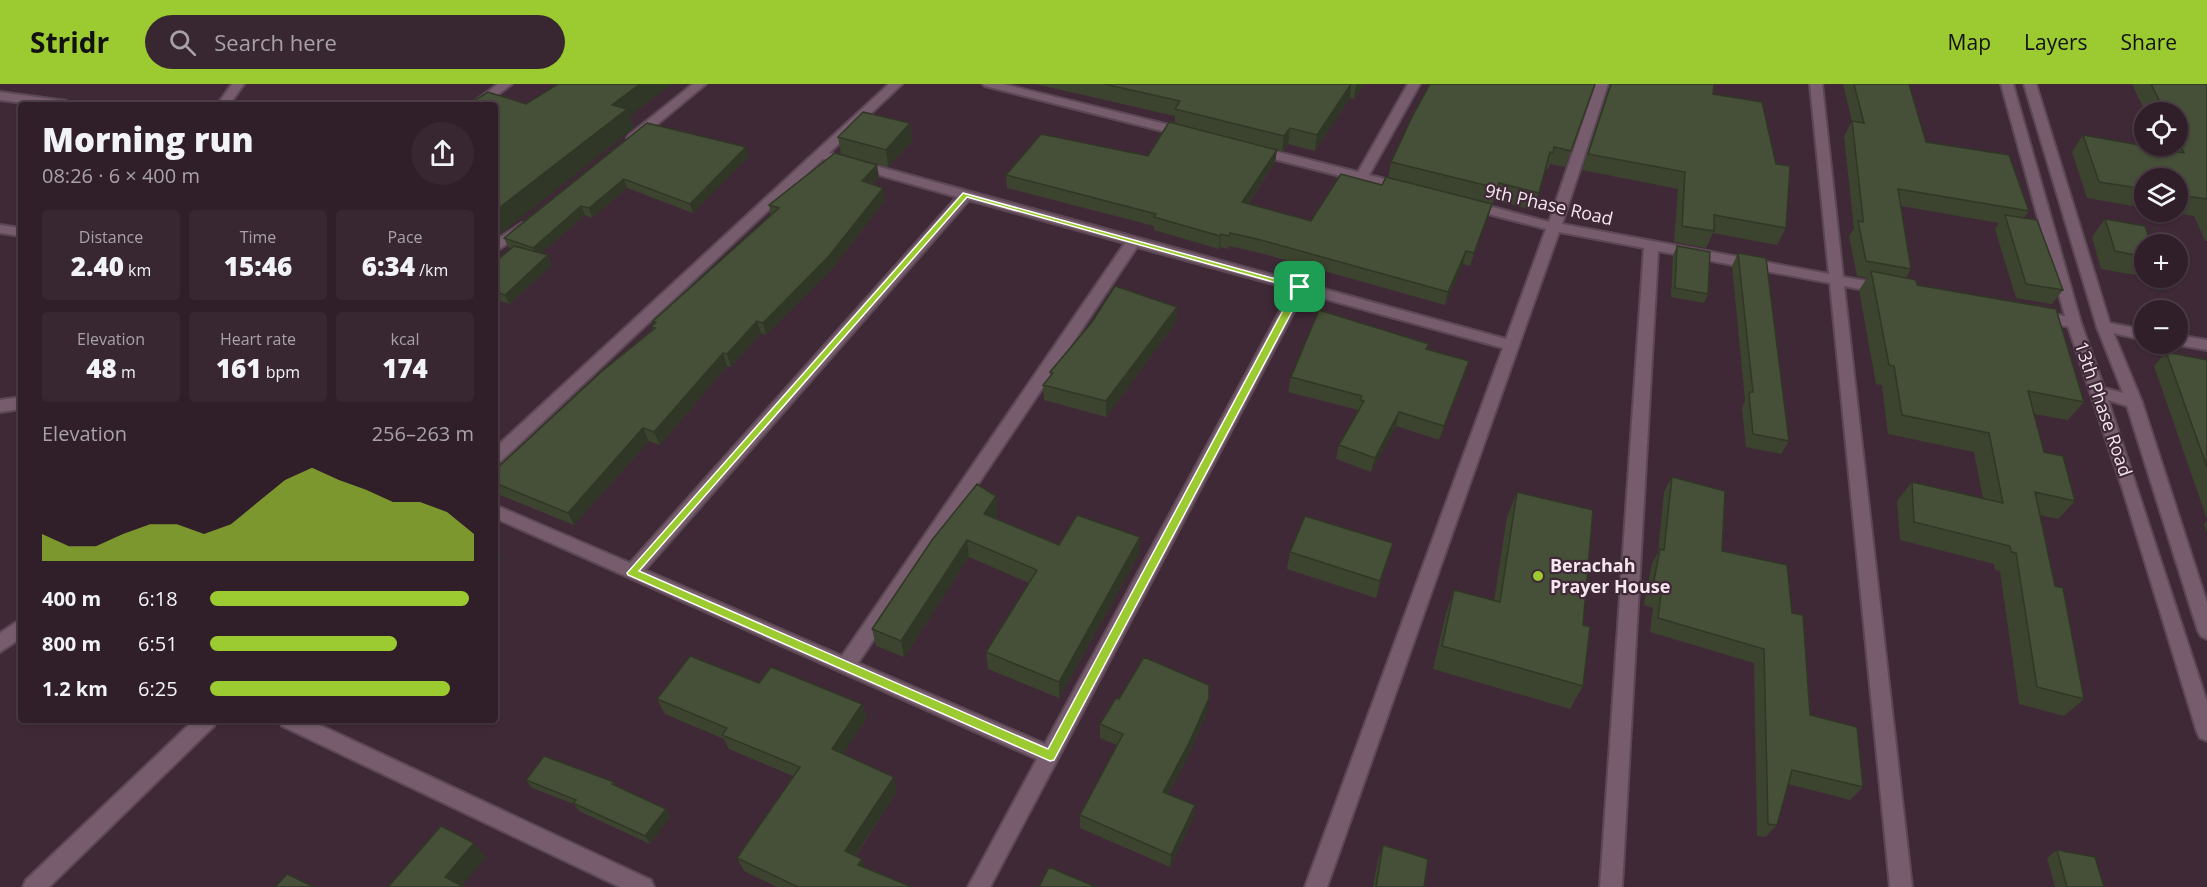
<!DOCTYPE html>
<meta charset="utf-8">
<style>
body{margin:0;font-family:"Open Sans",sans-serif;background:#382731;color:#f1f3f6;height:100vh;display:flex;flex-direction:column;font-size:22px;white-space:nowrap}
*{box-sizing:border-box;margin:0}
p{font-size:20px;color:#a8a2a8}
.icon{flex:none;width:33px;height:33px;fill:none;stroke:currentColor;stroke-width:2;stroke-linecap:round;stroke-linejoin:round}
.map{position:relative;flex:1;overflow:hidden}
.side{position:absolute;left:18px;top:18px;width:480px;height:621px;display:flex;flex-direction:column;background:#301f29;border-radius:6px;box-shadow:0 2px 4px #0004,0 0 0 2px #4b3d46}
.side>*{flex:none}
.buttons{position:absolute;left:2134px;top:18px;display:grid;gap:12px}
.buttons a{display:grid;place-items:center;width:54px;height:54px;border-radius:50%;background:#301f29;box-shadow:0 2px 4px #0004,0 0 0 2px #4b3d46;font-size:30px}
.pin{position:absolute;display:grid;place-items:center;width:51px;height:51px;color:#fff;margin:-26px;border-radius:12px;box-shadow:0 3px 9px #0006}
.round{display:grid;place-items:center;flex:none;width:63px;height:63px;border-radius:32px;background:#382731}
.summary{display:flex;align-items:center;justify-content:space-between;height:102px;padding:0 24px}
h1{font-size:33px;font-weight:800;line-height:45px}
.figures{display:grid;grid-template-columns:repeat(3,1fr);gap:9px;height:102px;padding:6px 24px}
.figures div{display:grid;align-content:center;border-radius:6px;background:#382731;text-align:center}
.figures b{font-size:26px;font-weight:800}
.figures small{font-size:16px;font-weight:400}
.figures p{font-size:16px}
.chart{height:168px;padding:12px 24px}
.chart p{display:flex;justify-content:space-between}
.chart svg{width:100%;height:108px;margin-top:6px;fill:#9cca31;opacity:.7}
ul{padding:0 24px;list-style:none;font-size:20px}
li{display:grid;grid-template-columns:96px 72px 1fr;align-items:center;height:45px}
li i{height:15px;border-radius:8px;background:#9cca31}
header{display:flex;align-items:center;gap:36px;box-sizing:border-box;height:84px;padding:0 30px;background:#9cca31;color:#111}
header strong{font-size:28px}
nav{display:flex;gap:33px;margin-inline-start:auto;font-size:21px}
.search{width:420px;height:54px;background:#382731;display:flex;align-items:center;gap:15px;box-sizing:border-box;padding:0 21px;border-radius:33px;color:#a8a2a8;font-size:22px}
.map>svg:first-child{display:block}
.lines{fill:none;stroke-linecap:round;stroke-linejoin:round}
.minor-casing{stroke:#5c4855;stroke-width:4}
.tertiary-casing{stroke:#5c4855;stroke-width:4}
.minor{fill:#765c6c;fill-rule:evenodd}
.tertiary{fill:#765c6c;fill-rule:evenodd}
.wall{fill:#3c442f}
.shaded-wall{fill:#313726}
.building{fill:#464f37;stroke:#313726;stroke-width:1.5}
.route{fill:#9cca31;stroke:#fff;stroke-width:1.5;fill-rule:evenodd}
.poi-dot{fill:#9cca31;stroke:#402937;stroke-width:2}
.labels{text-anchor:middle;stroke-width:4.5;stroke-linejoin:round;paint-order:stroke}
.street-label{font-size:18px;fill:#f5e6ef;stroke:#402937}
.poi-label{font-size:18px;font-weight:bold;fill:#f5e6ef;stroke:#402937;text-anchor:start}
</style>
<header>
<strong>Stridr</strong>
<div class="search"><svg class="icon" aria-label="search" viewBox="0 0 24 24"><circle cx="10" cy="10" r="6"/><path d="M15 15l6 6"/></svg>Search here</div>
<nav><a>Map</a><a>Layers</a><a>Share</a></nav>
</header>
<div class="map">
<svg width="2207" height="803" viewBox="0 0 2207 803">
<rect width="100%" height="100%" fill="#402937"/>
<g class="lines">
<defs>
<path id="minor" d="M 232,0 L 244,0 L 229,21 L 217,21 Z
M 498,0 L 512,0 L 484,21 L 470,21 Z
M 693,0 L 706,0 L 637,57 L 629,57 L 627,54 L 629,51 Z
M 889,0 L 902,0 L 829,69 L 1506,255 L 1546,145 L 1465,124 L 1463,121 L 1470,117 L 1549,138 L 1596,0 L 1608,0 L 1562,140 L 1829,190 L 1810,0 L 1822,0 L 1843,193 L 1885,200 L 1892,205 L 1885,210 L 1844,202 L 1912,803 L 1890,803 L 1830,199 L 1658,167 L 1622,803 L 1600,803 L 1644,164 L 1559,148 L 1327,803 L 1305,803 L 1503,264 L 1304,209 L 990,803 L 968,803 L 1037,675 L 495,434 L 495,421 L 630,479 L 957,113 L 823,75 L 501,377 L 495,379 L 495,364 ZM 969,116 L 1125,159 L 842,572 L 645,486 ZM 1137,163 L 1292,205 L 1045,660 L 858,579 Z
M 983,0 L 1003,0 L 1190,46 L 1192,49 L 1186,53 L 985,2 Z
M 1408,0 L 1420,0 L 1369,91 L 1409,101 L 1410,104 L 1409,107 L 1399,107 L 1250,69 L 1248,66 L 1254,62 L 1358,88 Z
M 0,8 L 66,17 L 72,21 L 40,21 L 0,16 Z
M 522,139 L 529,143 L 527,146 L 495,168 L 495,157 Z
M 0,141 L 21,144 L 21,152 L 0,149 Z
M 2038,227 L 2074,234 L 2081,239 L 2074,244 L 2033,235 L 2031,232 L 2033,229 Z
M 2104,238 L 2145,246 L 2145,256 L 2099,246 L 2097,243 L 2099,240 Z
M 2178,251 L 2207,256 L 2207,266 L 2173,260 L 2178,260 Z
M 21,313 L 21,325 L 0,328 L 0,316 Z
M 21,535 L 21,554 L 0,568 L 0,549 Z
M 194,636 L 217,636 L 214,642 L 49,803 L 23,803 L 26,796 Z
M 279,636 L 309,636 L 651,796 L 654,803 L 620,803 L 282,642 Z"/>
<path id="tertiary" d="M 2001,0 L 2013,0 L 2081,239 L 2104,304 L 2123,309 L 2097,243 L 2024,0 L 2036,0 L 2111,243 L 2142,318 L 2207,519 L 2207,555 L 2201,552 L 2198,547 L 2127,322 L 2108,316 L 2207,618 L 2207,657 L 2200,654 L 2197,648 L 2122,403 L 2067,239 Z"/>
</defs>
<use href="#minor" class="minor-casing"/>
<use href="#tertiary" class="tertiary-casing"/>
<use href="#minor" class="minor"/>
<use href="#tertiary" class="tertiary"/>
</g>
<path class="wall" d="M 1035,0 L 1364,0 L 1354,15 L 1350,14 L 1315,67 L 1288,60 L 1282,68 L 1277,66 L 1275,78 L 1248,120 L 1311,137 L 1382,101 L 1388,94 L 1391,78 L 1595,0 L 1565,83 L 1550,80 L 1548,85 L 1546,85 L 1533,126 L 1494,116 L 1470,182 L 1463,180 L 1445,221 L 1260,169 L 1229,162 L 1228,165 L 1220,163 L 1219,165 L 1154,146 L 1154,142 L 1007,104 L 1006,91 L 1148,72 L 1175,40 L 1175,32 Z
M 1610,0 L 1714,0 L 1713,10 L 1786,144 L 1777,161 L 1713,149 L 1706,164 L 1674,158 L 1678,105 L 1582,86 Z
M 1843,0 L 1909,0 L 1926,58 L 2029,127 L 2024,134 L 2063,206 L 2052,220 L 2016,214 L 1995,145 L 1999,139 L 1901,122 L 1911,185 L 1906,194 L 2084,318 L 2068,336 L 2034,330 L 2044,368 L 2075,417 L 2058,435 L 2040,431 L 2055,502 L 2084,615 L 2064,632 L 2019,620 L 2000,487 L 1995,486 L 1994,480 L 1900,456 L 1897,417 L 1912,398 L 1983,414 L 1974,368 L 1888,350 L 1882,301 L 1876,300 L 1859,206 L 1867,194 L 1857,192 L 1849,152 L 1854,145 L 1844,52 L 1852,37 Z
M 2132,0 L 2207,0 L 2207,157 L 2205,157 L 2194,132 L 2167,128 L 2178,128 L 2178,94 L 2145,94 L 2145,124 L 2087,114 L 2072,68 L 2083,51 L 2162,65 L 2160,62 L 2178,62 L 2178,28 L 2145,28 Z
M 647,39 L 749,72 L 693,129 L 627,104 L 592,134 L 585,131 L 541,169 L 552,181 L 509,220 L 495,215 L 495,178 L 511,164 L 508,163 L 504,154 Z
M 910,39 L 912,57 L 888,83 L 841,70 L 838,53 Z
M 879,93 L 873,100 L 885,116 L 832,185 L 766,251 L 761,249 L 731,283 L 727,282 L 660,361 L 649,357 L 574,441 L 495,409 L 495,386 L 653,246 L 651,243 L 654,240 L 653,237 L 771,132 L 769,121 Z
M 2105,135 L 2145,160 L 2145,188 L 2142,192 L 2101,185 L 2092,153 Z
M 1677,162 L 1708,210 L 1704,219 L 1671,213 L 1673,171 Z
M 1738,169 L 1789,357 L 1781,370 L 1746,363 L 1742,324 L 1745,316 L 1732,182 Z
M 1177,223 L 1176,238 L 1106,333 L 1044,316 L 1043,301 L 1050,292 L 1050,288 Z
M 1427,265 L 1465,291 L 1439,356 L 1396,342 L 1371,388 L 1336,375 L 1339,361 L 1357,330 L 1358,326 L 1288,308 L 1291,293 Z
M 2166,268 L 2207,276 L 2207,435 L 2154,282 Z
M 1672,393 L 1722,467 L 1792,529 L 1810,631 L 1863,703 L 1850,716 L 1788,700 L 1777,741 L 1765,753 L 1757,752 L 1754,579 L 1650,548 L 1653,524 L 1644,521 L 1652,479 L 1658,469 L 1664,408 Z
M 1517,408 L 1583,541 L 1583,602 L 1570,625 L 1433,585 L 1446,529 L 1454,506 L 1494,517 L 1507,433 Z
M 996,412 L 998,430 L 995,434 L 1059,461 L 1140,453 L 1139,470 L 1059,614 L 988,585 L 986,568 L 1029,499 L 969,473 L 904,573 L 876,562 L 872,545 Z
M 2207,437 L 2207,448 L 2204,440 Z
M 1393,459 L 1376,514 L 1287,485 L 1290,468 Z
M 759,599 L 862,620 L 867,634 L 843,670 L 897,707 L 856,772 L 865,783 L 912,803 L 777,803 L 744,787 L 737,774 L 793,692 L 729,665 L 724,655 L 665,630 L 657,615 Z
M 1119,615 L 1207,628 L 1188,673 L 1168,710 L 1195,721 L 1193,734 L 1170,783 L 1080,744 L 1080,731 L 1117,661 L 1100,654 L 1100,640 Z
M 526,696 L 614,698 L 617,703 L 666,725 L 670,733 L 650,760 L 579,727 L 574,720 L 532,704 Z
M 1383,761 L 1424,803 L 1373,803 L 1378,776 Z
M 2057,766 L 2104,803 L 2055,803 L 2047,774 Z"/>
<path class="shaded-wall" d="M 640,0 L 672,0 L 630,32 L 634,44 L 495,154 L 495,127 L 612,21 Z
M 1351,0 L 1350,14 L 1315,67 L 1317,51 Z
M 1356,0 L 1364,0 L 1354,15 Z
M 910,39 L 912,57 L 888,83 L 886,66 Z
M 1290,44 L 1288,60 L 1282,68 L 1284,52 Z
M 746,63 L 749,72 L 693,129 L 690,120 Z
M 1277,66 L 1275,78 L 1240,131 L 1242,118 Z
M 877,81 L 879,93 L 864,110 L 862,97 Z
M 624,95 L 627,104 L 592,134 L 589,124 Z
M 883,104 L 885,116 L 832,185 L 766,251 L 763,239 Z
M 1492,120 L 1488,133 L 1470,182 L 1474,169 Z
M 581,122 L 585,131 L 537,173 L 533,164 Z
M 1221,150 L 1220,163 L 1219,165 L 1220,152 Z
M 1466,167 L 1463,180 L 1445,221 L 1448,208 Z
M 548,171 L 552,181 L 509,220 L 505,211 Z
M 1177,223 L 1176,238 L 1106,333 L 1106,317 Z
M 757,237 L 761,249 L 731,283 L 727,270 Z
M 723,269 L 727,282 L 660,361 L 654,348 Z
M 1469,277 L 1465,291 L 1439,356 L 1444,342 Z
M 1399,328 L 1396,342 L 1371,388 L 1375,374 Z
M 643,344 L 649,357 L 574,441 L 568,429 Z
M 996,412 L 998,430 L 986,447 L 984,430 Z
M 1140,453 L 1139,470 L 1059,614 L 1059,598 Z
M 967,456 L 969,473 L 904,573 L 901,557 Z
M 1393,459 L 1388,476 L 1376,514 L 1380,497 Z
M 495,460 L 503,474 L 495,482 Z
M 1209,614 L 1207,628 L 1188,673 L 1162,721 L 1163,708 Z
M 862,620 L 867,634 L 837,680 L 832,665 Z
M 894,693 L 897,707 L 850,780 L 845,767 Z
M 1195,721 L 1193,734 L 1170,783 L 1171,771 Z
M 666,725 L 670,733 L 650,760 L 645,752 Z
M 474,759 L 486,773 L 461,803 L 445,793 Z
M 862,775 L 866,788 L 858,781 Z"/>
<path class="building" d="M 558,0 L 640,0 L 612,21 L 627,25 L 495,127 L 495,21 L 467,21 L 488,8 L 526,20 Z
M 1104,0 L 1351,0 L 1317,51 L 1290,44 L 1284,52 L 1175,25 L 1180,17 Z
M 1430,0 L 1595,0 L 1571,67 L 1554,63 L 1553,69 L 1550,68 L 1539,109 L 1499,99 L 1497,104 L 1391,78 L 1412,33 Z
M 1611,0 L 1714,0 L 1713,10 L 1762,18 L 1776,80 L 1790,82 L 1786,144 L 1714,131 L 1714,147 L 1682,142 L 1685,88 L 1588,70 Z
M 1854,0 L 1909,0 L 1926,58 L 2009,71 L 2029,127 L 1898,105 L 1911,185 L 1866,177 L 1858,137 L 1863,138 L 1863,134 L 1852,37 L 1864,39 Z
M 2151,0 L 2207,0 L 2207,115 L 2178,111 L 2178,94 L 2145,94 L 2145,105 L 2099,98 L 2083,51 L 2184,69 L 2178,57 L 2178,28 L 2165,28 Z
M 863,28 L 910,39 L 886,66 L 838,53 Z
M 1169,38 L 1277,66 L 1242,118 L 1311,137 L 1341,90 L 1382,101 L 1386,93 L 1492,120 L 1474,169 L 1466,167 L 1448,208 L 1261,156 L 1230,149 L 1229,152 L 1221,150 L 1220,152 L 1154,133 L 1156,130 L 1006,91 L 1041,50 L 1148,72 Z
M 647,39 L 746,63 L 690,120 L 624,95 L 589,124 L 581,122 L 533,164 L 504,154 Z
M 835,69 L 877,81 L 862,97 L 883,104 L 829,172 L 763,239 L 757,237 L 727,270 L 723,269 L 654,348 L 643,344 L 568,429 L 495,399 L 495,386 L 601,288 L 655,244 L 651,243 L 656,238 L 653,237 L 779,124 L 769,121 Z
M 2005,131 L 2037,136 L 2063,206 L 2026,200 Z
M 2105,135 L 2145,142 L 2151,160 L 2145,160 L 2145,173 L 2115,167 Z
M 514,162 L 548,171 L 505,211 L 495,208 L 495,178 Z
M 1677,162 L 1710,168 L 1708,210 L 1675,204 Z
M 1738,169 L 1766,174 L 1789,357 L 1753,350 L 1749,311 L 1750,308 L 1753,308 Z
M 1871,187 L 1916,196 L 1917,201 L 2056,225 L 2084,318 L 2028,307 L 2044,368 L 2063,372 L 2075,417 L 2035,408 L 2055,502 L 2063,504 L 2084,615 L 2037,603 L 2016,469 L 2011,468 L 2010,462 L 1914,438 L 1912,398 L 2003,419 L 1989,349 L 1902,331 L 1894,282 L 1889,281 Z
M 1115,202 L 1177,223 L 1106,317 L 1043,301 L 1053,289 L 1050,288 L 1092,238 Z
M 1319,226 L 1429,260 L 1426,265 L 1469,277 L 1444,342 L 1399,328 L 1375,374 L 1339,361 L 1364,317 L 1360,316 L 1362,312 L 1291,293 Z
M 2166,268 L 2207,276 L 2207,383 Z
M 1672,393 L 1725,407 L 1722,467 L 1787,481 L 1792,529 L 1803,531 L 1810,631 L 1857,643 L 1863,703 L 1792,686 L 1777,741 L 1768,740 L 1764,565 L 1658,534 L 1661,510 L 1652,507 L 1660,465 L 1664,466 Z
M 977,400 L 996,412 L 984,430 L 1059,461 L 1077,431 L 1140,453 L 1059,598 L 986,568 L 1037,486 L 967,456 L 901,557 L 872,545 L 932,456 Z
M 1517,408 L 1593,426 L 1583,541 L 1590,543 L 1583,602 L 1442,562 L 1454,506 L 1500,518 Z
M 1305,432 L 1393,459 L 1380,497 L 1290,468 Z
M 690,572 L 759,599 L 771,583 L 862,620 L 832,665 L 894,693 L 845,767 L 862,775 L 858,781 L 912,803 L 798,803 L 737,774 L 800,683 L 722,651 L 727,644 L 657,615 Z
M 1144,573 L 1209,601 L 1209,614 L 1189,659 L 1163,708 L 1195,721 L 1171,771 L 1080,731 L 1123,650 L 1100,640 L 1116,614 L 1119,615 Z
M 544,672 L 614,698 L 612,700 L 666,725 L 645,752 L 573,719 L 576,716 L 526,696 Z
M 441,742 L 474,759 L 445,793 L 464,803 L 388,803 Z
M 1383,761 L 1428,775 L 1424,803 L 1376,803 Z
M 2057,766 L 2095,773 L 2104,803 L 2067,803 Z
M 1049,783 L 1096,803 L 1039,803 Z
M 287,790 L 314,803 L 275,803 Z"/>
<path class="route" d="M 963,109 L 1305,203 L 1054,676 L 1050,677 L 628,491 L 627,489 ZM 967,113 L 1295,204 L 1048,665 L 639,487 Z"/>
<circle class="poi-dot" cx="1538" cy="492" r="6"/>
<g class="labels">
<g class="street-label">
<text transform="translate(1549 121) rotate(13)" y="6">9th Phase Road</text>
<text transform="translate(2103 325) rotate(71)" y="6">13th Phase Road</text>
</g>
<g class="poi-label">
<text x="1550" y="488">Berachah<tspan x="1550" dy="21">Prayer House</tspan></text>
</g>
</g>
</svg>
<div class="buttons">
<a><svg class="icon" aria-label="locate" viewBox="0 0 24 24"><circle cx="12" cy="12" r="6"/><path d="M12 2v4M12 18v4M2 12h4M18 12h4"/></svg></a>
<a><svg class="icon" aria-label="layers" viewBox="0 0 24 24"><path d="M12 4l9 5-9 5-9-5zM3 14l9 5 9-5"/></svg></a>
<a>+</a>
<a>−</a>
</div>
<div class="pin" style="left:1300px;top:203px;background:#1e9e55"><svg class="icon" aria-label="arrive" viewBox="0 0 24 24"><path d="M6 21V4h12l-3 4 3 4H6"/></svg></div>
<section class="side">
<div class="summary"><div><h1>Morning run</h1><p>08:26 · 6 × 400 m</p></div><a class="round"><svg class="icon" aria-label="share" viewBox="0 0 24 24"><path d="M12 15V3M7 8l5-5 5 5M5 13v7h14v-7"/></svg></a></div>
<div class="figures">
<div><p>Distance</p><b>2.40<small> km</small></b></div>
<div><p>Time</p><b>15:46</b></div>
<div><p>Pace</p><b>6:34<small> /km</small></b></div>
</div>
<div class="figures">
<div><p>Elevation</p><b>48<small> m</small></b></div>
<div><p>Heart rate</p><b>161<small> bpm</small></b></div>
<div><p>kcal</p><b>174</b></div>
</div>
<div class="chart"><p><span>Elevation</span>256–263 m</p>
<svg viewBox="0 0 160 44" preserveAspectRatio="none"><path d="M0 44V33L10 38L20 38L30 33L40 29L50 29L60 33L70 29L80 20L90 11L100 6L110 11L120 15L130 20L140 20L150 24L160 33V44z"/></svg>
</div>
<ul>
<li><b>400 m</b>6:18<i style="width:98%"></i></li>
<li><b>800 m</b>6:51<i style="width:71%"></i></li>
<li><b>1.2 km</b>6:25<i style="width:91%"></i></li>
</ul>
</section>
</div>
